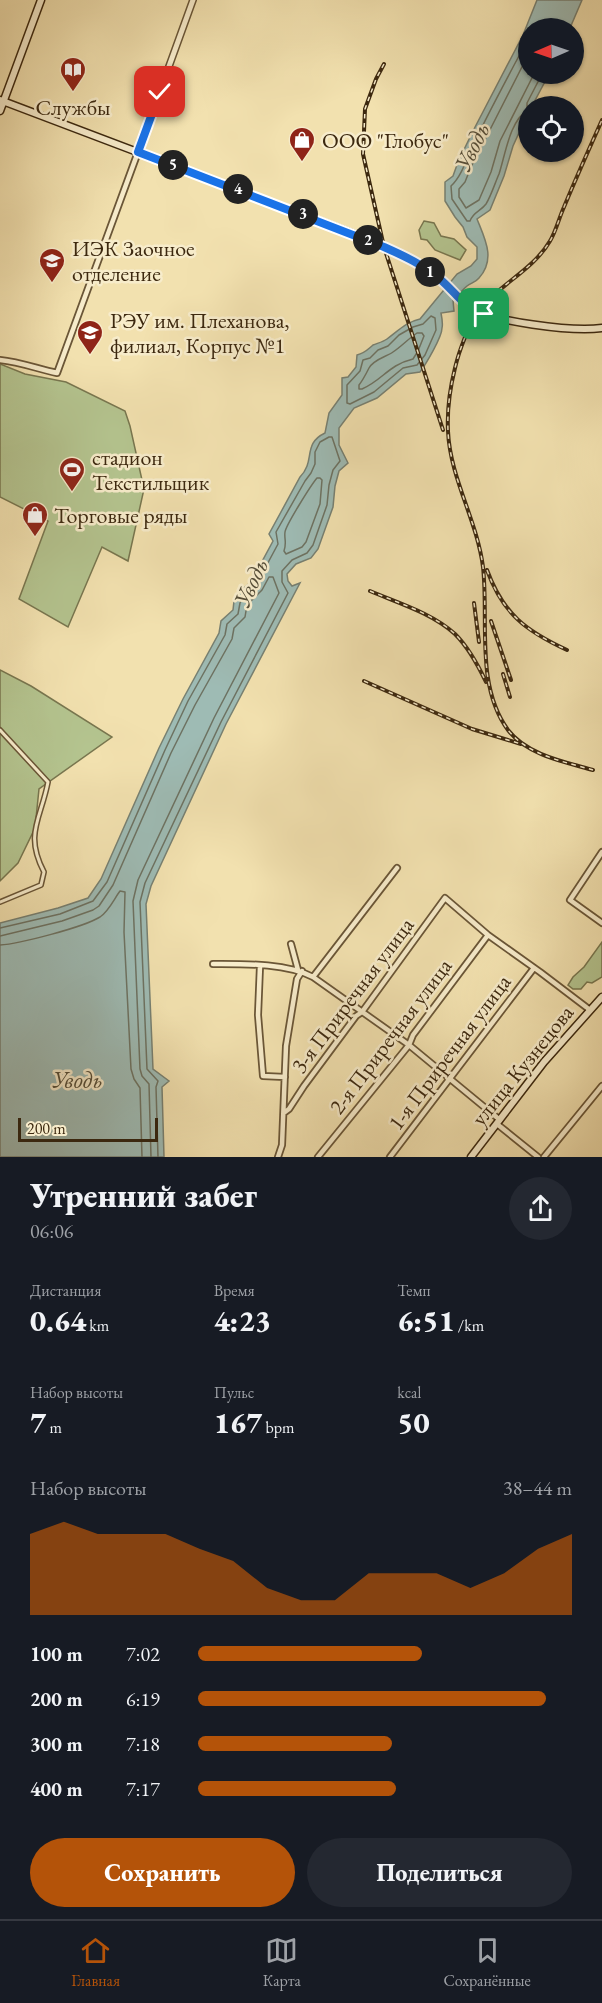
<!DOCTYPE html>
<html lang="ru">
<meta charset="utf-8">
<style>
body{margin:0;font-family:"EB Garamond",serif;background:#242831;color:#f1f3f6;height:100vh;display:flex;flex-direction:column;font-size:22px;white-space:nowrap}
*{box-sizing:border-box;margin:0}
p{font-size:20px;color:#9ea1a6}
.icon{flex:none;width:33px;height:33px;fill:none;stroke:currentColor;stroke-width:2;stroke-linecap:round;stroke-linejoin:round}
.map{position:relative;height:1157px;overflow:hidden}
.sheet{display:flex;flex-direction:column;background:#171b24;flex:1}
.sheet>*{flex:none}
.needle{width:39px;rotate:268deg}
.fabs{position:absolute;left:518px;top:18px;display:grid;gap:12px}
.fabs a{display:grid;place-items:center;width:66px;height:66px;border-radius:50%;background:#171b24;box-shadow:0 2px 4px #0004;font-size:30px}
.scale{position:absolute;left:18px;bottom:15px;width:140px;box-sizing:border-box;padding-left:6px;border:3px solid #3c280f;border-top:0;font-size:16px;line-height:21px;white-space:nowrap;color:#3c280f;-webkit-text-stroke:4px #f7eccb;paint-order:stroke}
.pin{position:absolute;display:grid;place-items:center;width:51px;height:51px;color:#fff;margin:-26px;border-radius:12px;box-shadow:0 3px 9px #0006}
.km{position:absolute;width:30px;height:30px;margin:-15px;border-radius:50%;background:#222;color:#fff;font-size:16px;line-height:30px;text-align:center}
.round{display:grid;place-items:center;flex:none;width:63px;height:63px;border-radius:32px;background:#242831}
.headline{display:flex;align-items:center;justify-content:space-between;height:102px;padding:0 30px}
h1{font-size:33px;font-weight:800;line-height:45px}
.figures{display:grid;grid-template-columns:repeat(3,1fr);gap:9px;height:102px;padding:6px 30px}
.figures div{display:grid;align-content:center}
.figures b{font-size:30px;font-weight:800}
.figures small{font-size:16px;font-weight:400}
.figures p{font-size:16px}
.chart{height:168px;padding:12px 30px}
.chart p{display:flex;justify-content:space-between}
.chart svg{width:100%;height:108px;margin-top:6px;fill:#b45309;opacity:.7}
.action{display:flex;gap:12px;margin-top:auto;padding:12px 30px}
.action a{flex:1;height:69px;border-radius:36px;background:#b45309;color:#fff;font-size:24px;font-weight:800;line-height:69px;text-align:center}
.action a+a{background:#242831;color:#f1f3f6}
ul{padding:0 30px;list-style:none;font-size:20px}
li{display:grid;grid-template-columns:96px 72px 1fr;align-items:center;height:45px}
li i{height:15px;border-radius:8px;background:#b45309}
.menu{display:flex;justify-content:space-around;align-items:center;height:84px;border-top:2px solid #363941;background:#171b24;font-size:16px;color:#9ea1a6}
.menu a{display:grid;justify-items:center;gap:3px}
.menu .on{color:#b45309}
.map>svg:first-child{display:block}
.green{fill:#b4c48f;stroke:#78764f;stroke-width:1.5}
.water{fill:#9ebbb4;stroke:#778072;stroke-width:1.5}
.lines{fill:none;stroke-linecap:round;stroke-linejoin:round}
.shore{stroke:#6d7262;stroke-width:1.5}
.pedestrian-casing{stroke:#6a5637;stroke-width:6}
.minor-casing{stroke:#6a5637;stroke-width:8}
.tertiary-casing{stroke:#6a5637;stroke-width:8}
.secondary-casing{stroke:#3c280f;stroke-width:9}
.pedestrian{stroke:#f7eccb;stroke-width:3}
.minor{stroke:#f7eccb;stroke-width:4.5}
.tertiary{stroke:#f7eccb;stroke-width:5}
.secondary{stroke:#f7eccb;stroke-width:6}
.rail-casing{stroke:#3c280f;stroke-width:4}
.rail{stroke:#f7eccb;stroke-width:1.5;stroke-dasharray:4.5;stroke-linecap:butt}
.route-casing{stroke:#fff;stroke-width:12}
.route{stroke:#1a73e8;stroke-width:8}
.labels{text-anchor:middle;stroke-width:5;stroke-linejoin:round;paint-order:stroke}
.poi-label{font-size:22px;fill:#3c280f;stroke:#f7eccb;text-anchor:start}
.street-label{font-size:22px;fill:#3c280f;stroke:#f7eccb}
.water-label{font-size:24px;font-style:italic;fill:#544d38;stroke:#f7eccb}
</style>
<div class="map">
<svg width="602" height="1157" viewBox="0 0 602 1157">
<rect width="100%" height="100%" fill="#f2e1af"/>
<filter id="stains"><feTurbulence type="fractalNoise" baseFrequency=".00333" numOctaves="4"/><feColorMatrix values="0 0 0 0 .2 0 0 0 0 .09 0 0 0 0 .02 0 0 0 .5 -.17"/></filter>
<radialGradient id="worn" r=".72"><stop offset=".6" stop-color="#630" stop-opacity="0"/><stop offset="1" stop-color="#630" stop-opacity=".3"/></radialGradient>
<path class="green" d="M 424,221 L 434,223 L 441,236 L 454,239 L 466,250 L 460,260 L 435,250 L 427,240 L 421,239 L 419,230 Z
M 0,364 L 25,374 L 66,382 L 125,411 L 130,426 L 144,489 L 128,561 L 102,547 L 68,627 L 19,599 L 48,521 L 0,497 Z
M 0,670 L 31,686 L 112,737 L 39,789 L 35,828 L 18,863 L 0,881 Z
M 602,942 L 602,977 L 592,983 L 587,982 L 581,989 L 573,989 L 568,985 L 573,977 L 584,967 Z"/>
<path class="water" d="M 537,0 L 582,0 L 570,28 L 528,28 L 528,74 L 549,74 L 532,106 L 528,106 L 528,113 L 513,146 L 504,176 L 490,210 L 477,219 C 485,239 496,259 479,278 C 476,282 471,283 467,286 C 462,290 458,296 453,300 L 454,311 L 441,313 C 442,318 443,324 442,328 C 442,337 426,364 420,372 L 406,374 L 377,398 L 354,408 L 339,428 L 339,445 L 348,463 L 339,471 L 335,486 L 333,507 L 318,549 L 311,558 L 296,564 L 287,574 L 288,581 L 292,586 L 300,583 L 226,724 L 151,886 L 146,904 L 153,1069 L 169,1081 L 162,1087 L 164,1157 L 0,1157 L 0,923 L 58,908 L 88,898 L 101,879 L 159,748 L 183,699 L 219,633 L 221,621 L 233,610 L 234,601 L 240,591 L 251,582 L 273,541 L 269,534 L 300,477 C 316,461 302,444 325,433 L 329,413 L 342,395 L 342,378 L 348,377 L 356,367 L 357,355 C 365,353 367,350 373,345 C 378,343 383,342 387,339 C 398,331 406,322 420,319 L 457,274 L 471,266 L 477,259 L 477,247 L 467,237 L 463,227 L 455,217 L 445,201 L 445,182 L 453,176 L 458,162 L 473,131 L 523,35 Z"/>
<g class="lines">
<path class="shore" d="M 528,39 C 511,71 493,104 477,137 C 469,152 463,175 451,186 L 452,199 L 467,221 L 470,221 C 473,212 481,211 486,204 C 491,196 495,183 499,174 C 505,156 510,120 527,111 L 527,103 L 542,74
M 528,55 L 471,167 L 465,182 L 459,189 L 459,197 L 466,208 L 479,200 L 491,172 L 500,141 L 534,74
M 431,316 L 435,318 L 436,330 L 425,355 L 417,365 L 403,368 L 374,392 L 350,404 L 347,403 L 347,385 L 360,371 L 363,360 L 370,358 L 378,350 L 388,346 L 399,335 L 413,327 L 423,324 Z
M 417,333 L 422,333 L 424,336 L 418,351 L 413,359 C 388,365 383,380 362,389 L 359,389 L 359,385 C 363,380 366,374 369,368 C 374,359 386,357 393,352 C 402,346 408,339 417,333 Z
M 317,478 L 320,478 L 322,480 L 320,504 L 306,542 L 302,547 L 286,554 L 284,551 C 287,542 284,539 285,532 C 286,525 311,485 317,478 Z
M 0,928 L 60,914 L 93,901 L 107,882 L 165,750 L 188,701 L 225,635 L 227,624 L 238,614 L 240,603 L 244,595 L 256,585 L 278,544 L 276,532 L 305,481 L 311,473 L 315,464 L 315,452 L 320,442 L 329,437 L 332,437 L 340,461 L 333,470 L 329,485 L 327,505 L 313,545 L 307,553 L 292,560 L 282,571 L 282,582 L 288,593 L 221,722 L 145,883 L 140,902 L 147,1069 L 158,1081 L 156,1087 L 158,1157
M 0,936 L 62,921 L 93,910 L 99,906 L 113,885 L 171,753 L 195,705 L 232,639 L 234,628 L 245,617 L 247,605 L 262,590 L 269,577 L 273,577 L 279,593 L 214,718 L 138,880 L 133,901 L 140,1069 L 142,1076 L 149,1084 L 151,1157
M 0,945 C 19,944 84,927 100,917 C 109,911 114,899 120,891 L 125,892 L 124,932 L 131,1069 L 134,1079 L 140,1088 L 142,1157"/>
<defs>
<path id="pedestrian" d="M 0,730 L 48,782 C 41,819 24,834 44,872 L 41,885 L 0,902"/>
<path id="minor" d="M 0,360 C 20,362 38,369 57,373 L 138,152
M 602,852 L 570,900 L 602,923
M 291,944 L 298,970
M 213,964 C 244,964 286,963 313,977 L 409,1045 L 500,1120
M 260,966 L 258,1015 L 263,1076 L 285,1077
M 313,977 L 397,868
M 285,1112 L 289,1109 L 304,1086 L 356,1016 L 362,1012 L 445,898 L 488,935 L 540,972 L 590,1010
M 497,1124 L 538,1157
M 278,1157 L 282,1145 L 286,1046 L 297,979 L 302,971
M 318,1157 L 409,1045 L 413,1035 L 488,935
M 390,1157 L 534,968
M 544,1157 L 602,1086"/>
<path id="tertiary" d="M 138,152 L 193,0"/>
<path id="secondary" d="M 0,100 L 364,238 C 391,249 418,261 441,280 C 450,288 457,299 467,306 C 490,322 574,332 602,328
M 0,111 L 41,0
M 471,1157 L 544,1062 L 602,997"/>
</defs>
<use href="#pedestrian" class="pedestrian-casing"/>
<use href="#minor" class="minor-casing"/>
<use href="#tertiary" class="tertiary-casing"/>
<use href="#secondary" class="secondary-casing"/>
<use href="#pedestrian" class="pedestrian"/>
<use href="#minor" class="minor"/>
<use href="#tertiary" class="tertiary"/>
<use href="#secondary" class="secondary"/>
<defs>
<path id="rail" d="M 384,64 L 376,79 L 365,109 L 363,154 L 384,247 L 443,430
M 487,570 C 503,614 526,631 567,650
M 370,591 C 398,603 432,613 455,634 C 468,647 478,665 486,682
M 474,603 L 479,642
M 491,621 L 511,680
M 503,674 L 510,697
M 364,681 L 472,729 L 521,744
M 593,770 C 565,762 527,755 508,730 C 475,685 489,620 483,567 C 477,520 450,478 448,431 C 447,411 450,388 455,368 C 459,351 469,324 479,310 C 500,284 533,270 550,241 C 556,231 559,218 564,207 C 576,178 589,149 602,120"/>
</defs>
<use href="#rail" class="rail-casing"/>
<use href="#rail" class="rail"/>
</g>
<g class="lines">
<defs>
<path id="route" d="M 160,92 L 138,152 L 384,247 C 404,256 424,265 441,280 C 457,294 463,307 484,314"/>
</defs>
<use href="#route" class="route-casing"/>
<use href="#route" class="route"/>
</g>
<defs>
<symbol id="library-pin" viewBox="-11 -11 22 30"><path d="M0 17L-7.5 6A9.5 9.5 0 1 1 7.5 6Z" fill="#8f2418" stroke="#f7eccb"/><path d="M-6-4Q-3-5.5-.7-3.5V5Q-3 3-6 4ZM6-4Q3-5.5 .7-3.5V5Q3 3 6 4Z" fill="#fff"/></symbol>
<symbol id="shop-pin" viewBox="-11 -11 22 30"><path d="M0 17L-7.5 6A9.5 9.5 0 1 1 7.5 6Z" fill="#8f2418" stroke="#f7eccb"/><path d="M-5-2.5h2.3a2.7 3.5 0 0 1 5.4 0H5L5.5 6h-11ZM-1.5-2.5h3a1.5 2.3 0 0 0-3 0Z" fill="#fff"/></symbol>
<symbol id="university-pin" viewBox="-11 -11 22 30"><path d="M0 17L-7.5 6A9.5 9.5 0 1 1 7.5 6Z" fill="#8f2418" stroke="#f7eccb"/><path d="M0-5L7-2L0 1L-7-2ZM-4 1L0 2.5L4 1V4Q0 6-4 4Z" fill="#fff"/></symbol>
<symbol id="stadium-pin" viewBox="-11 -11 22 30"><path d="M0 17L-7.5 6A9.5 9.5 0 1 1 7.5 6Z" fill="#8f2418" stroke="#f7eccb"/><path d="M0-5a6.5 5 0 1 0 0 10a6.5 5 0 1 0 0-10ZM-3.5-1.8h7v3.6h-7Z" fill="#fff"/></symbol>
</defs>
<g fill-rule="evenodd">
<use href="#library-pin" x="58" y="55" width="30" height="40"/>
<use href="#shop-pin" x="287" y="125" width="30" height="40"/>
<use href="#university-pin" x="37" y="246" width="30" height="40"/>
<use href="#university-pin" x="75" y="318" width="30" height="40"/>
<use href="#stadium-pin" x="57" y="455" width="30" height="40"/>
<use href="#shop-pin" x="20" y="500" width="30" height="40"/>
</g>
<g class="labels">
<g class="poi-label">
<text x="73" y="115" text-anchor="middle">Службы</text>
<text x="322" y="148">ООО "Глобус"</text>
<text x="72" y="256">ИЭК Заочное<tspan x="72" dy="25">отделение</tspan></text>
<text x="110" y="328">РЭУ им. Плеханова,<tspan x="110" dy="25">филиал, Корпус №1</tspan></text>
<text x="92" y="465">стадион<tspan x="92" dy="25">Текстильщик</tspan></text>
<text x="54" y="523">Торговые ряды</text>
</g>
<g class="street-label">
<text transform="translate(352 995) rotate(-53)" y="8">3-я Приречная улица</text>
<text transform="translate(390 1036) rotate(-53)" y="8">2-я Приречная улица</text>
<text transform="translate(449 1052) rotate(-53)" y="8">1-я Приречная улица</text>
<text transform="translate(522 1065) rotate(-51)" y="8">улица Кузнецова</text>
</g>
<g class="water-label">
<text transform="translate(472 147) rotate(-64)" y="8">Уводь</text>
<text transform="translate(251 583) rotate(-65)" y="8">Уводь</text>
<text x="77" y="1088">Уводь</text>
</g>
</g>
<rect width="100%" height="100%" filter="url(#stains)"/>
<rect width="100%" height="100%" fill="url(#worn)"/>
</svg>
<div class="fabs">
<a><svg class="needle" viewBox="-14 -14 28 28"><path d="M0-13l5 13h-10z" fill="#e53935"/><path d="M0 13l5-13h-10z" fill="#9ea1a6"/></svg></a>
<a><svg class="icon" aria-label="locate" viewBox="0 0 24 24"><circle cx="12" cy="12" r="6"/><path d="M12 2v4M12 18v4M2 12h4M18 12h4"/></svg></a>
</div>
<div class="scale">200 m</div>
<div class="pin" style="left:484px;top:314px;background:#1e9e55"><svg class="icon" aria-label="arrive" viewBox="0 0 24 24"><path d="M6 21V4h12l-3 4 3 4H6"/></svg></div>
<div class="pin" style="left:160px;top:92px;background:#d93025"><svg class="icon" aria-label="check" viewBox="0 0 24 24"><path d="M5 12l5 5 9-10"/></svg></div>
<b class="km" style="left:430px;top:272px">1</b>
<b class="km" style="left:368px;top:240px">2</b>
<b class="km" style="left:303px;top:214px">3</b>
<b class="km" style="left:238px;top:189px">4</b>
<b class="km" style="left:173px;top:165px">5</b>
</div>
<section class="sheet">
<div class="headline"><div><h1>Утренний забег</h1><p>06:06</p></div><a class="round"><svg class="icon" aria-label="share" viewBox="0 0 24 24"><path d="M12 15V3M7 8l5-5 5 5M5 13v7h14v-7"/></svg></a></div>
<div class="figures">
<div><p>Дистанция</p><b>0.64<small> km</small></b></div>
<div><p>Время</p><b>4:23</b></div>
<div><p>Темп</p><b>6:51<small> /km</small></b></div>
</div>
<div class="figures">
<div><p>Набор высоты</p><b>7<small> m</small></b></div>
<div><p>Пульс</p><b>167<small> bpm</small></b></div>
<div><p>kcal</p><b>50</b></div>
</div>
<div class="chart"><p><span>Набор высоты</span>38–44 m</p>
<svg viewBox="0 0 160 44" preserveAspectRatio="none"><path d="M0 44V11L10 6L20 11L30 11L40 11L50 17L60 22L70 33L80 38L90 38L100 27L110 27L120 27L130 33L140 27L150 17L160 11V44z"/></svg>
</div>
<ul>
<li><b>100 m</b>7:02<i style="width:60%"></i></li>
<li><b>200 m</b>6:19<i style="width:93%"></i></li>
<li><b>300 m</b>7:18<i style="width:52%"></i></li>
<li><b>400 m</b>7:17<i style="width:53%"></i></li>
</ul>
<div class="action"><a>Сохранить</a><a>Поделиться</a></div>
</section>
<nav class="menu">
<a class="on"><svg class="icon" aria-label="home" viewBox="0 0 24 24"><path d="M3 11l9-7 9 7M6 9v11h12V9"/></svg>Главная</a>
<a><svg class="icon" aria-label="map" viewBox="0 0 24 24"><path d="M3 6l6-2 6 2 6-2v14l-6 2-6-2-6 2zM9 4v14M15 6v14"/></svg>Карта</a>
<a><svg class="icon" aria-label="saved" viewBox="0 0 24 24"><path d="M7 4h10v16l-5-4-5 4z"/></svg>Сохранённые</a>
</nav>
